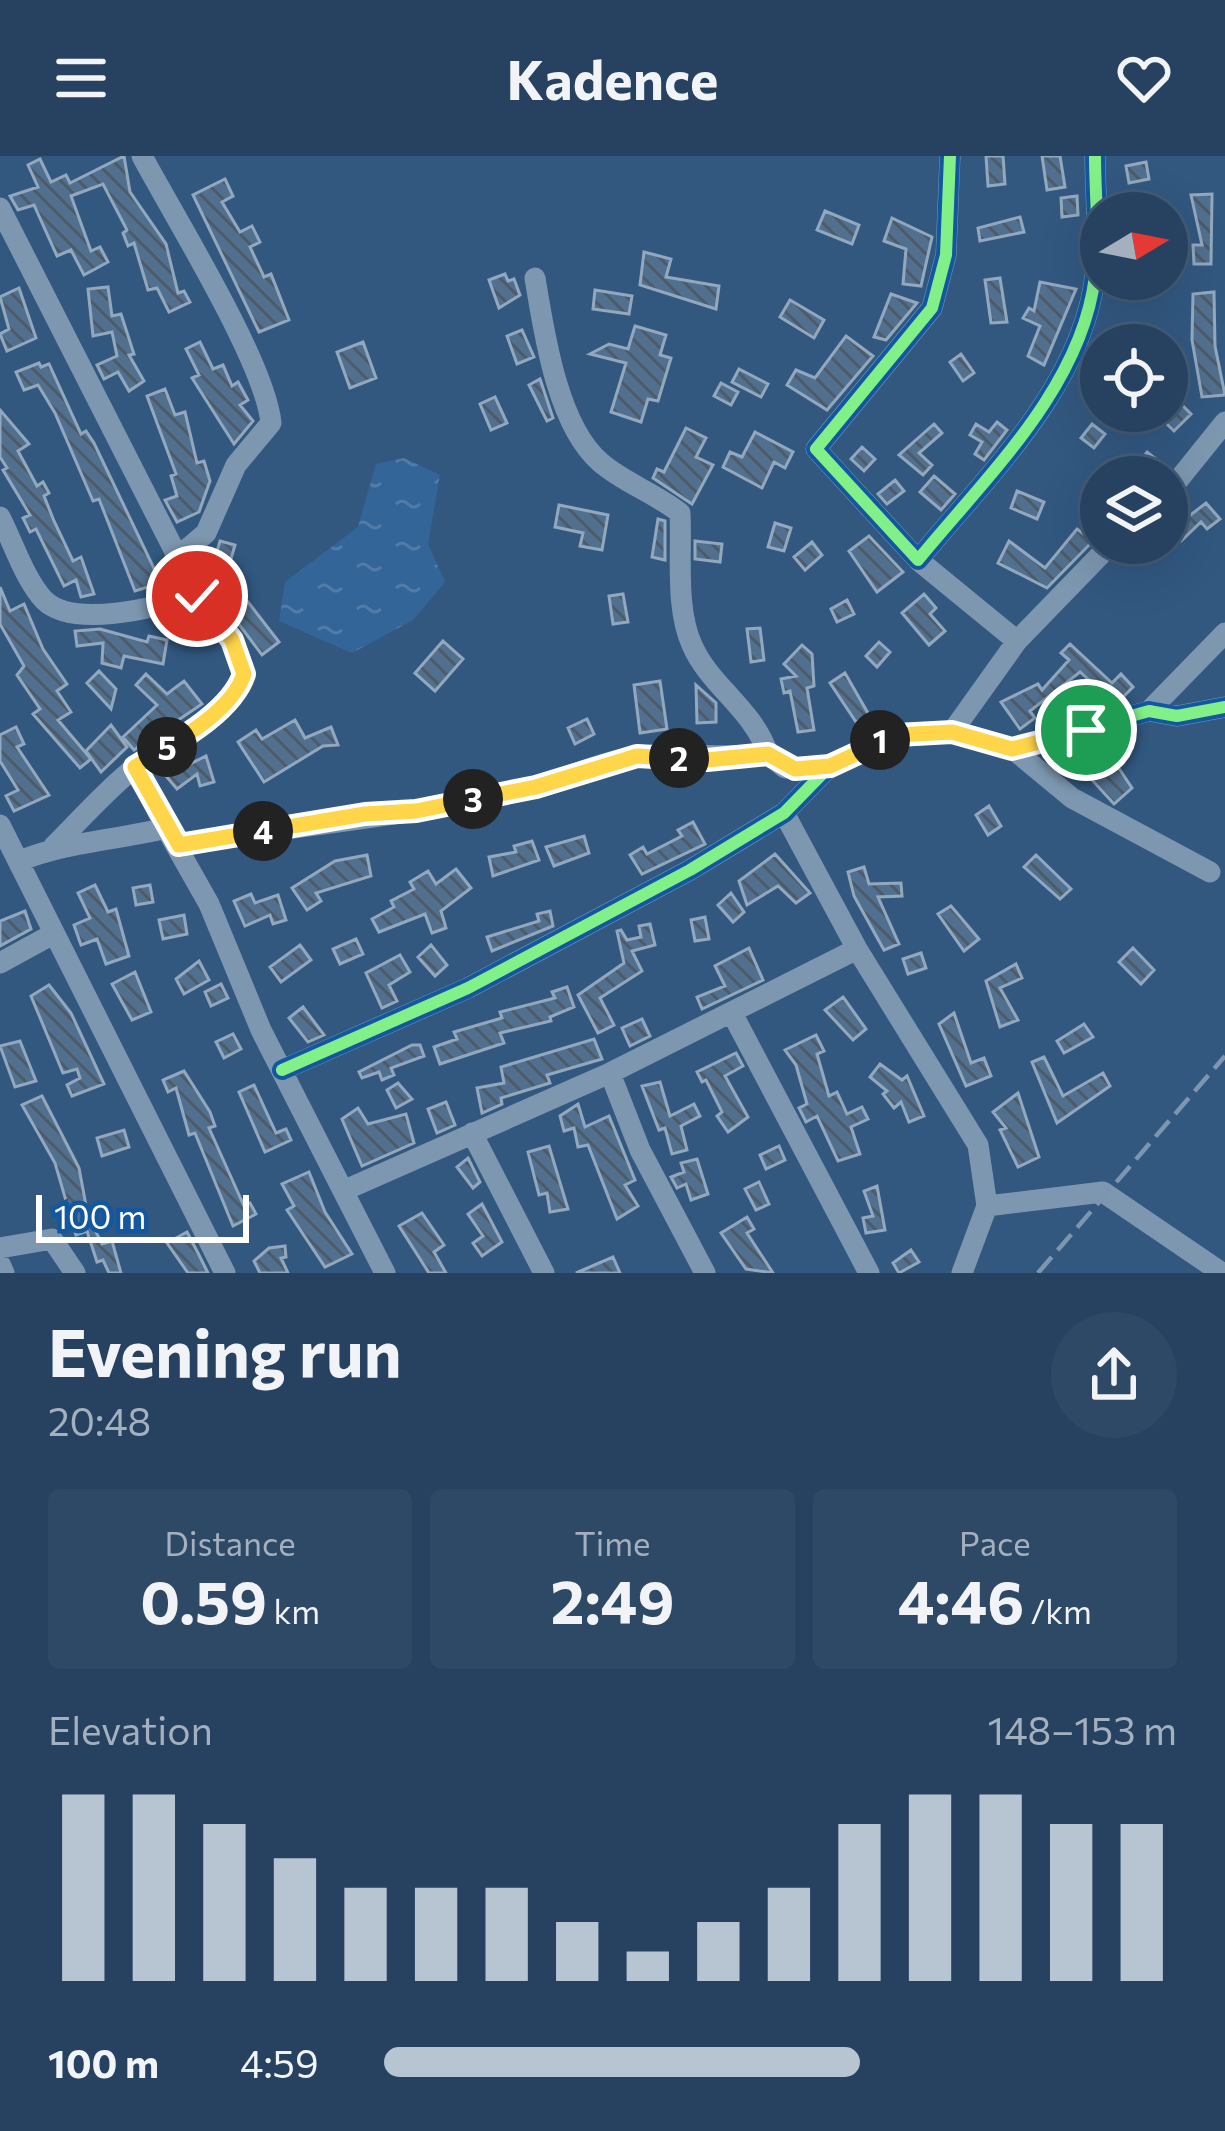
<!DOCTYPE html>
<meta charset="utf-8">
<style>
body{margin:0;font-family:Commissioner,sans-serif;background:#2e4966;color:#f1f3f6;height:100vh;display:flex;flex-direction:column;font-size:45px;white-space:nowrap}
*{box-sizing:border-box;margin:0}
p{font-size:39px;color:#a4b0bd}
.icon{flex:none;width:66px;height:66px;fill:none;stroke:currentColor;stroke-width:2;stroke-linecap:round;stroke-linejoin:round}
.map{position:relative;height:1117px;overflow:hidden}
.drawer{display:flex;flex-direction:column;background:#264260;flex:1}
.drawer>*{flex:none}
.needle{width:78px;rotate:80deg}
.buttons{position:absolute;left:1080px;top:36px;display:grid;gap:24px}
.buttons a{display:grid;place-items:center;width:108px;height:108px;border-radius:50%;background:#264260;box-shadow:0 12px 48px #0002,0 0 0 3px #425b75;font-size:60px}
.scale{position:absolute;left:36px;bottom:30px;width:213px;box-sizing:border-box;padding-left:12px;border:6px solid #fff;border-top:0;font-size:33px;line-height:42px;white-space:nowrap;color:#fff;-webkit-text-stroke:9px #1257a0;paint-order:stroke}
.pin{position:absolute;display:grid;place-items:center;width:102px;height:102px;color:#fff;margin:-51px;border:6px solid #fff;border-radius:50%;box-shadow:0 3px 12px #0007}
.km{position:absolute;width:60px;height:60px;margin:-30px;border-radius:50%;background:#222;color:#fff;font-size:33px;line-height:60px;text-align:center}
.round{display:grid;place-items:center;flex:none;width:126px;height:126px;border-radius:63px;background:#2e4966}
.summary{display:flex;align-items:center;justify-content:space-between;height:204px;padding:0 48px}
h1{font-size:66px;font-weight:700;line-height:90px}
.figures{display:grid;grid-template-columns:repeat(3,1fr);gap:18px;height:204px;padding:12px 48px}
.figures div{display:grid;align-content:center;border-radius:12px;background:#2e4966;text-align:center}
.figures b{font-size:60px;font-weight:700}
.figures small{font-size:33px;font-weight:400}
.figures p{font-size:33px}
.chart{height:336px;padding:24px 48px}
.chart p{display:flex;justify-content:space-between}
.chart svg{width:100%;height:216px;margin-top:12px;stroke:#b7c5d3;stroke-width:6}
ul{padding:0 48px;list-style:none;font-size:39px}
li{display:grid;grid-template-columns:192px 144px 1fr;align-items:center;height:90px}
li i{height:30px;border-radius:15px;background:#b7c5d3}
header{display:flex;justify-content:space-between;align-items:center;height:156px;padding:0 48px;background:#264260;font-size:54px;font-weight:700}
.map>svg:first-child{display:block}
.water{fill:url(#water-ripples)}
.building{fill:url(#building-back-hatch);stroke:#92a8be;stroke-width:3}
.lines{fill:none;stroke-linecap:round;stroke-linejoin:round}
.minor{stroke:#7d97b0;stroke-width:21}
.rail{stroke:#7d95af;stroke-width:4.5;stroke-dasharray:21 9;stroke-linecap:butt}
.cycleway-casing{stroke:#1257a0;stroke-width:20}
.cycleway{stroke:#82f089;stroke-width:12}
.route-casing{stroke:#fff;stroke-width:24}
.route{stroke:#ffd54a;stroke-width:15}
</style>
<header><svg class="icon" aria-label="menu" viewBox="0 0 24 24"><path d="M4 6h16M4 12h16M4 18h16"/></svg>Kadence<svg class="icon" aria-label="heart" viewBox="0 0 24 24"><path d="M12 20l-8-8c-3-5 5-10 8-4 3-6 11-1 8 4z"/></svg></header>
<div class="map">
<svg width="1225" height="1117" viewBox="0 0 1225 1117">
<defs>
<pattern id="water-ripples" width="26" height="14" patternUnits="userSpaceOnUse" patternTransform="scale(3)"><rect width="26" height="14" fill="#346598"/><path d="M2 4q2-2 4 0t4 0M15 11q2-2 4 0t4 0" fill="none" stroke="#527ca7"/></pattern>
<pattern id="building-back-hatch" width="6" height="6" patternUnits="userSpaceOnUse" patternTransform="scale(3)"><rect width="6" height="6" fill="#51708f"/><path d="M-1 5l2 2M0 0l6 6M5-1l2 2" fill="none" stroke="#4e5a67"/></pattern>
</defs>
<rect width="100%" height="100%" fill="#325880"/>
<path class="water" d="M 404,302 L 440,319 L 428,388 L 445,426 L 413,464 L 352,497 L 279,465 L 285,426 L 358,371 L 376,308 Z"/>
<path class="building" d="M 124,0 L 130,36 L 166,88 L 178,137 L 184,135 L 190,146 L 169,156 L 157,132 L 148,134 L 134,87 L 128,90 L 123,77 L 127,74 L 103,28 L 71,40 L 91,95 L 100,91 L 108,106 L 84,119 L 71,94 L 57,100 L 34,49 L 18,54 L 10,40 L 38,31 L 28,9 L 40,3 L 51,26 L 66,19 L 70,27 Z
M 986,0 L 1003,0 L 1005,28 L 988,30 Z
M 1042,0 L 1060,0 L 1065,31 L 1047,34 Z
M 1146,6 L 1149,23 L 1129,27 L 1126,10 Z
M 225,23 L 233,40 L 222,46 L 240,76 L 252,70 L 260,86 L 250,91 L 264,121 L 271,118 L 289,164 L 259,176 L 193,39 Z
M 1212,38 L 1211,108 L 1194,108 L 1193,89 L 1202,89 L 1191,39 Z
M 1077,40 L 1078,59 L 1062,61 L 1061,42 Z
M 825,55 L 859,69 L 852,88 L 817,74 Z
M 1020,61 L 1024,76 L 980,85 L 978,72 Z
M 892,62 L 932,81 L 921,130 L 903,128 L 906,93 L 884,85 Z
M 644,96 L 671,103 L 666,121 L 719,130 L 716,153 L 640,129 Z
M 505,118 L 508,125 L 514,123 L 520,139 L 499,152 L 489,124 Z
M 1000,122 L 1007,166 L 991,167 L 985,124 Z
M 1040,126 L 1076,133 L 1044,209 L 1028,200 L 1040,170 L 1023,162 L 1029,152 L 1034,155 Z
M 108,131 L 112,160 L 121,158 L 134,198 L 129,199 L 144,225 L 129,235 L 118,216 L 104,223 L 97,209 L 117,200 L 112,176 L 93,180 L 88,133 Z
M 19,132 L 36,182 L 7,195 L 0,178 L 9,173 L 0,141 Z
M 595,134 L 632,140 L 629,158 L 593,153 Z
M 1214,136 L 1215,190 L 1225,239 L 1202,241 L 1192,184 L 1193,138 Z
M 891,138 L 917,147 L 886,184 L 874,181 Z
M 790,144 L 824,164 L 814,182 L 780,161 Z
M 635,170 L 666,179 L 660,199 L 671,202 L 658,245 L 648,243 L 641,266 L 611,256 L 626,207 L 590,198 L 609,188 L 628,193 Z
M 522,174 L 534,201 L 517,208 L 507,180 Z
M 846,180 L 873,200 L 827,254 L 787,229 L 796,214 L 815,222 Z
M 200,186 L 213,213 L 223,209 L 232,230 L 238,226 L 248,244 L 240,249 L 253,265 L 234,288 L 192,222 L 199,219 L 186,193 Z
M 363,186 L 376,222 L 350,232 L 337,196 Z
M 961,198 L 974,217 L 963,225 L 950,206 Z
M 39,207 L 41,211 L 49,208 L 81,278 L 86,275 L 94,287 L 161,427 L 135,435 L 99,343 L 93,345 L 55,257 L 38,229 L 24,234 L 16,216 Z
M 739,213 L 768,228 L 761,241 L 732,226 Z
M 540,223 L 553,262 L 547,265 L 529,229 Z
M 721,227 L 738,236 L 731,249 L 714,240 Z
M 165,233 L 175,259 L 185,256 L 197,307 L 204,305 L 210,325 L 199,356 L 177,366 L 165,344 L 177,340 L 171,320 L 176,318 L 147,240 Z
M 495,241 L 507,267 L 491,274 L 480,248 Z
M 1180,247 L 1191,258 L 1174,275 L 1163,264 Z
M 0,254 L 29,288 L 18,295 L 37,330 L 43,326 L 49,337 L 44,340 L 54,365 L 73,405 L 81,401 L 94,438 L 81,441 L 76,424 L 64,430 L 36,373 L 30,376 L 23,362 L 30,359 L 3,314 L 7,312 L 0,301 Z
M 997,266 L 1007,274 L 984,304 L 975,298 L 982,286 L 970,279 L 976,268 L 989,276 Z
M 934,268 L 942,277 L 919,297 L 932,309 L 923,319 L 899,299 Z
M 1092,268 L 1105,278 L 1094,292 L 1081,282 Z
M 686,272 L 706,282 L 696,301 L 713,309 L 692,348 L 653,322 L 657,313 L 664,316 Z
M 755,276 L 793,296 L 785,312 L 774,306 L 762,332 L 723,311 L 730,296 L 742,301 Z
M 862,291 L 875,303 L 864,315 L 851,303 Z
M 1147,296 L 1165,310 L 1158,321 L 1128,321 Z
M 934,320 L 955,338 L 941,354 L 920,336 Z
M 895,324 L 904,335 L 887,348 L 878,338 Z
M 1017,335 L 1044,346 L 1037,363 L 1011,352 Z
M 1206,347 L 1220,363 L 1207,373 L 1201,366 L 1181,385 L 1171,374 Z
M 559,349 L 608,359 L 602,394 L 580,390 L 583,377 L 555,371 Z
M 658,363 L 665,365 L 665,404 L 652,401 Z
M 775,367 L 791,372 L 784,395 L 768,391 Z
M 1077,373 L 1093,385 L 1047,432 L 998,407 L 1009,385 L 1045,412 Z
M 869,380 L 903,416 L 877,436 L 849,395 Z
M 220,385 L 235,389 L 228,413 L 213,409 Z
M 695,385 L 722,388 L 720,406 L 695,403 Z
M 812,386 L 822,399 L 805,414 L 794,401 Z
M 0,431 L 10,455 L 24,448 L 43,493 L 67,528 L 57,535 L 71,556 L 58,564 L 91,603 L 80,612 L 33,558 L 40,553 L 17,519 L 24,510 L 0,468 Z
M 623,438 L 628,466 L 613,468 L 609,440 Z
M 924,438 L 936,452 L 930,458 L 945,475 L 929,489 L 902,457 Z
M 847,444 L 854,458 L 837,466 L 831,453 Z
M 248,446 L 279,486 L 262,499 L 232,459 Z
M 760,472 L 764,504 L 751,506 L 747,473 Z
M 100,473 L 147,486 L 149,480 L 167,484 L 163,508 L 124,500 L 121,512 L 102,507 L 103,487 L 77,490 L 75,475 Z
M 443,485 L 463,503 L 435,535 L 415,517 Z
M 879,486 L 890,496 L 877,511 L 866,500 Z
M 1070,488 L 1112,527 L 1121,518 L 1133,531 L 1116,548 L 1080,516 L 1030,555 L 1035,562 L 1020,573 L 1001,546 L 1038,528 L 1042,534 L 1069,504 L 1061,497 Z
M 802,489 L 812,498 L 814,530 L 807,532 L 814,574 L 798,576 L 790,535 L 784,537 L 781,523 L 796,520 L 784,508 Z
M 99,515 L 116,533 L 111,553 L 87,527 Z
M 845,517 L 869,559 L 856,566 L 830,527 Z
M 146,518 L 167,538 L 184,525 L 202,548 L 134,594 L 123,581 L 157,549 L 136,529 Z
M 660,525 L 667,573 L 640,577 L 634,529 Z
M 696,529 L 716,547 L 716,566 L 697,567 Z
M 587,563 L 594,578 L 575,588 L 568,572 Z
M 295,564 L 305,582 L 331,571 L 338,589 L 323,590 L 264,626 L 238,586 L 256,574 L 262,583 Z
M 111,569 L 127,591 L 101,616 L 86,595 Z
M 16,571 L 24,588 L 17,591 L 49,639 L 14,655 L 6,640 L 18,634 L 0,605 L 0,579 Z
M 1101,599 L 1109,609 L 1114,605 L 1132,632 L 1114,648 L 1084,615 Z
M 206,600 L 214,626 L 200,630 L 197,618 L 177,633 L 166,620 Z
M 989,650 L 1001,670 L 988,679 L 976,659 Z
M 693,666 L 705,688 L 642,718 L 630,699 L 643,691 L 647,698 L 682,680 L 678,674 Z
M 584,680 L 589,697 L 554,710 L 546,691 Z
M 532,685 L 539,704 L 493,720 L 489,701 L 516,696 L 514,690 Z
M 775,698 L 810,737 L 796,747 L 778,730 L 747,749 L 739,725 Z
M 367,699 L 371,720 L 316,737 L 321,745 L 307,754 L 292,732 L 335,705 Z
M 1036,699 L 1071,733 L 1060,743 L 1024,711 Z
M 864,711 L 869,728 L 901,727 L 902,740 L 878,741 L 899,788 L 884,794 L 854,740 L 848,716 Z
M 456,713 L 471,732 L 441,755 L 446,772 L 432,777 L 425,758 L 379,776 L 372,763 L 394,751 L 391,745 L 414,733 L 410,726 L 428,715 L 436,728 Z
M 95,729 L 108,756 L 116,753 L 129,800 L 106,808 L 97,783 L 81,789 L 74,769 L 90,762 L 78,737 Z
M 150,729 L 153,746 L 136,749 L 133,732 Z
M 731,737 L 744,756 L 733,766 L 718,749 Z
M 251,738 L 255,747 L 278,739 L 286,764 L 273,768 L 270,759 L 245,770 L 234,745 Z
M 951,750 L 979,783 L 964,795 L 938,758 Z
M 25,755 L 31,773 L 0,790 L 0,765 Z
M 550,755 L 553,770 L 492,795 L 487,781 L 539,765 L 537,758 Z
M 184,759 L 187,778 L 163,783 L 159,764 Z
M 705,761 L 709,783 L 695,785 L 691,764 Z
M 650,768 L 655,789 L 632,795 L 642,815 L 600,842 L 614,869 L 598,877 L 578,839 L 624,807 L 617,775 L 621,774 L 627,784 L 641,781 L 639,770 Z
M 356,783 L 363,798 L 340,808 L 333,793 Z
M 300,789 L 311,804 L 281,826 L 270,811 Z
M 431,789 L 447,809 L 435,820 L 418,801 Z
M 749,792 L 763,824 L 702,853 L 697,841 L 725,830 L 715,810 Z
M 1133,792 L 1154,814 L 1141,828 L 1119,806 Z
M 921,797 L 926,812 L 908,818 L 903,803 Z
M 400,799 L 410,816 L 389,829 L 397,845 L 382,852 L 366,817 Z
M 199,805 L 209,824 L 184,838 L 176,823 Z
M 1016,808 L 1022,822 L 1000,832 L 1018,864 L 1000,871 L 986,825 Z
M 135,816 L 151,856 L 132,864 L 112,828 Z
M 221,828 L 228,842 L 211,850 L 205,836 Z
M 49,829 L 71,857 L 104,928 L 72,940 L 67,929 L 80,922 L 77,913 L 63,917 L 31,840 Z
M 567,831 L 574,851 L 550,861 L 551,865 L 500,877 L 504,887 L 440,908 L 434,891 L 457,883 L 454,876 L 502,862 L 500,856 L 555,842 L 552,836 Z
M 843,841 L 866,873 L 853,884 L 825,854 Z
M 303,851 L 324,879 L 308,886 L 289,862 Z
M 954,857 L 971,907 L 984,902 L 991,920 L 966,930 L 939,868 Z
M 642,863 L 650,880 L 630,890 L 622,872 Z
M 1084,868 L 1093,881 L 1064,897 L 1057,885 Z
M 233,878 L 241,893 L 224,902 L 216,886 Z
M 816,879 L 824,895 L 817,898 L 829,940 L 837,936 L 847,958 L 862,951 L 868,963 L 851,971 L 860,998 L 838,1005 L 817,960 L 806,966 L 799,952 L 807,948 L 796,909 L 785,894 Z
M 594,883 L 602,903 L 547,919 L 550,927 L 501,942 L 502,948 L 482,957 L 477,932 L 504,927 L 501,911 Z
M 20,885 L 36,925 L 15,931 L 0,890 Z
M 412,889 L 420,889 L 424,900 L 391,912 L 394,919 L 382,924 L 379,916 L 362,922 L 359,916 Z
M 736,897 L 743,910 L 725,920 L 748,961 L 728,976 L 717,960 L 722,956 L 706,924 L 702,926 L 697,916 Z
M 1044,901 L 1063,940 L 1103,917 L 1110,930 L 1057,967 L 1032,906 Z
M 880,908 L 902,924 L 907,920 L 924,960 L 909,966 L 901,946 L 894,952 L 883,938 L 887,935 L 870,921 Z
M 184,915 L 210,956 L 215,970 L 209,972 L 244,1050 L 250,1047 L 256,1058 L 233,1070 L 195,977 L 189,979 L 176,932 L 168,936 L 163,924 Z
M 660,926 L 670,960 L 694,948 L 700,960 L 681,970 L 687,994 L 672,998 L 665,972 L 659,974 L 642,930 Z
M 398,927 L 412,943 L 396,952 L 387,934 Z
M 254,929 L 276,977 L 286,973 L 291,984 L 265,996 L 239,936 Z
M 1018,937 L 1039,1001 L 1018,1011 L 1000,974 L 1006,972 L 993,956 Z
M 42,940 L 79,1012 L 88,1060 L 102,1088 L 112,1085 L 121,1117 L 109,1117 L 103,1104 L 97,1106 L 87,1075 L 76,1079 L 55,1007 L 22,949 Z
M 446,946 L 455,969 L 437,977 L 428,953 Z
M 578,948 L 585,971 L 609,960 L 635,1024 L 625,1029 L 638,1050 L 617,1063 L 588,989 L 578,991 L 574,972 L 564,975 L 560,960 Z
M 358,952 L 368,968 L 406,958 L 414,987 L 362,1010 L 342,963 Z
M 124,974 L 129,991 L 102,1000 L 97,982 Z
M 549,990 L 568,1053 L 550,1056 L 547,1037 L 539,1039 L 528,996 Z
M 779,990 L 785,1004 L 766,1013 L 760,999 Z
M 468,1002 L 480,1026 L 473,1032 L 457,1011 Z
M 697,1003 L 708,1038 L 691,1044 L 686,1028 L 677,1032 L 671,1021 L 684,1016 L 681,1007 Z
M 309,1016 L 325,1056 L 352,1098 L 325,1111 L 287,1054 L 294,1050 L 282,1028 Z
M 759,1026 L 769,1048 L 756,1054 L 745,1033 Z
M 877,1030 L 885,1074 L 866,1077 L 863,1062 L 873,1060 L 864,1035 Z
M 482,1048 L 502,1086 L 482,1100 L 473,1087 L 483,1080 L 468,1058 Z
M 422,1057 L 444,1089 L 434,1096 L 446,1117 L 429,1117 L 399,1070 Z
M 747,1061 L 754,1073 L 747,1077 L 773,1117 L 746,1113 L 721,1077 Z
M 187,1076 L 198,1097 L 208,1117 L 188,1117 L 167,1087 Z
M 285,1090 L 286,1101 L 281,1102 L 288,1117 L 260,1117 L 254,1105 L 269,1092 Z
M 911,1094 L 919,1106 L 899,1117 L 893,1107 Z
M 613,1101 L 620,1117 L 576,1117 Z"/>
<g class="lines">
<path class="minor" d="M 142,0 C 175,62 265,206 271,267 L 236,309 L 206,377 L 179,400
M 950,0 L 946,99 L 932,152 L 816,293 L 918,404 C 986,321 1082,231 1095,120 C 1100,81 1095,39 1095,0
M 0,52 L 197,439
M 535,122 C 544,176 557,269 600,306 C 624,327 655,337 680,357 C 682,399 675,451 692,489 C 709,529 754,554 768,598
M 1167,338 L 1225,266
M 0,361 C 13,386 25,424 44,444 C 74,474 161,450 197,439 L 232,484 L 244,518 C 229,564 163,587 128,617 C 101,640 78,666 53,691
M 918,404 L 1017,485
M 1149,555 L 1225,477
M 952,576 L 1017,485 L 1112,387
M 1013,593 L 1072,642 L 1210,716
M 135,611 L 166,672
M 784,657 L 857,793 L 978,989 L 987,1050 L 962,1117
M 0,669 L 225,1117
M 179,689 C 297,669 417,660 534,631 C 566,623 597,607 630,602 C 672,594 723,604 768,598 L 785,612 L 830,610
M 20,705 C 65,686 118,684 166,672 L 209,748 L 261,874 L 385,1117
M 0,807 L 53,778
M 733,859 L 869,1117
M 282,914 L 468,832 L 690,714 L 784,657 L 830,610 L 884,582 L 952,576 L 1013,593 L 1149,555 L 1177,560 L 1225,551
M 610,917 L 640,994 L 705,1117
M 472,977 L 544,1117
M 345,1034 L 610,917 L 857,793
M 987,1050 L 1103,1036 L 1222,1117
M 0,1092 L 52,1083 L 75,1117
M 0,1108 L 4,1117"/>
<path class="rail" d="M 1038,1117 L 1225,900"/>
<defs>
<path id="cycleway" d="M 950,0 L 946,99 L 932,152 L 816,293 L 918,404 C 986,321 1082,231 1095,120 C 1100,81 1095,39 1095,0
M 282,914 L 468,832 L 690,714 L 784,657 L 830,610 L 884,582 L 952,576 L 1013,593 L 1149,555 L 1177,560 L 1225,551"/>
</defs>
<use href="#cycleway" class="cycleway-casing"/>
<use href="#cycleway" class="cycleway"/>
</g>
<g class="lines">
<defs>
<path id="route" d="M 197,440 L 232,484 L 244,518 C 231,558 170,589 135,611 L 179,689 L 365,658 L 416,655 L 536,631 L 637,600 L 707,604 L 768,598 L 795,613 L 830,610 L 897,579 L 952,576 L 1012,593 L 1086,574"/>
</defs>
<use href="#route" class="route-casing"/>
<use href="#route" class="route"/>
</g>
</svg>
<div class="buttons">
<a><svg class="needle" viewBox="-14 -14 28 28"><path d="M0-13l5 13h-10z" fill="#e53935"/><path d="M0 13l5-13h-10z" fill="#a4b0bd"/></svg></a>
<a><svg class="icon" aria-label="locate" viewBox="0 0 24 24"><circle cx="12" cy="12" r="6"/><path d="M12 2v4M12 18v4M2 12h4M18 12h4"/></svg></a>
<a><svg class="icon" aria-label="layers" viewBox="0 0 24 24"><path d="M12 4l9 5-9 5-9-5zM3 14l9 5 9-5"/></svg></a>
</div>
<div class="scale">100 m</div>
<div class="pin" style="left:1086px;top:574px;background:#1e9e55"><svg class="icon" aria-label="arrive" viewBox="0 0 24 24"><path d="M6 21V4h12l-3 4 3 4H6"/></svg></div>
<div class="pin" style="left:197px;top:440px;background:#d93025"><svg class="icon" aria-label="check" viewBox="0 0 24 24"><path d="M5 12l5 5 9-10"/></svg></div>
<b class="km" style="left:880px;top:584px">1</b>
<b class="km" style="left:679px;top:602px">2</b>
<b class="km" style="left:473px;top:643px">3</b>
<b class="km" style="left:263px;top:675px">4</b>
<b class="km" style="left:167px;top:591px">5</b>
</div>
<section class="drawer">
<div class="summary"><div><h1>Evening run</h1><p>20:48</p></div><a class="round"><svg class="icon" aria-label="share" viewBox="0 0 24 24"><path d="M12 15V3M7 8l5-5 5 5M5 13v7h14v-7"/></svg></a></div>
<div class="figures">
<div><p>Distance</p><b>0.59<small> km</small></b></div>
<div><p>Time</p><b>2:49</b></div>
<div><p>Pace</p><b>4:46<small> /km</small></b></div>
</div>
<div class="chart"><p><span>Elevation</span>148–153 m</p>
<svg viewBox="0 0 160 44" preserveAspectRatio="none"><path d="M5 44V6M15 44V6M25 44V12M35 44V19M45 44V25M55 44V25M65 44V25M75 44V32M85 44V38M95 44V32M105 44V25M115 44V12M125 44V6M135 44V6M145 44V12M155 44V12"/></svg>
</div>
<ul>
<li><b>100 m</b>4:59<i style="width:60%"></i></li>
</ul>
</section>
